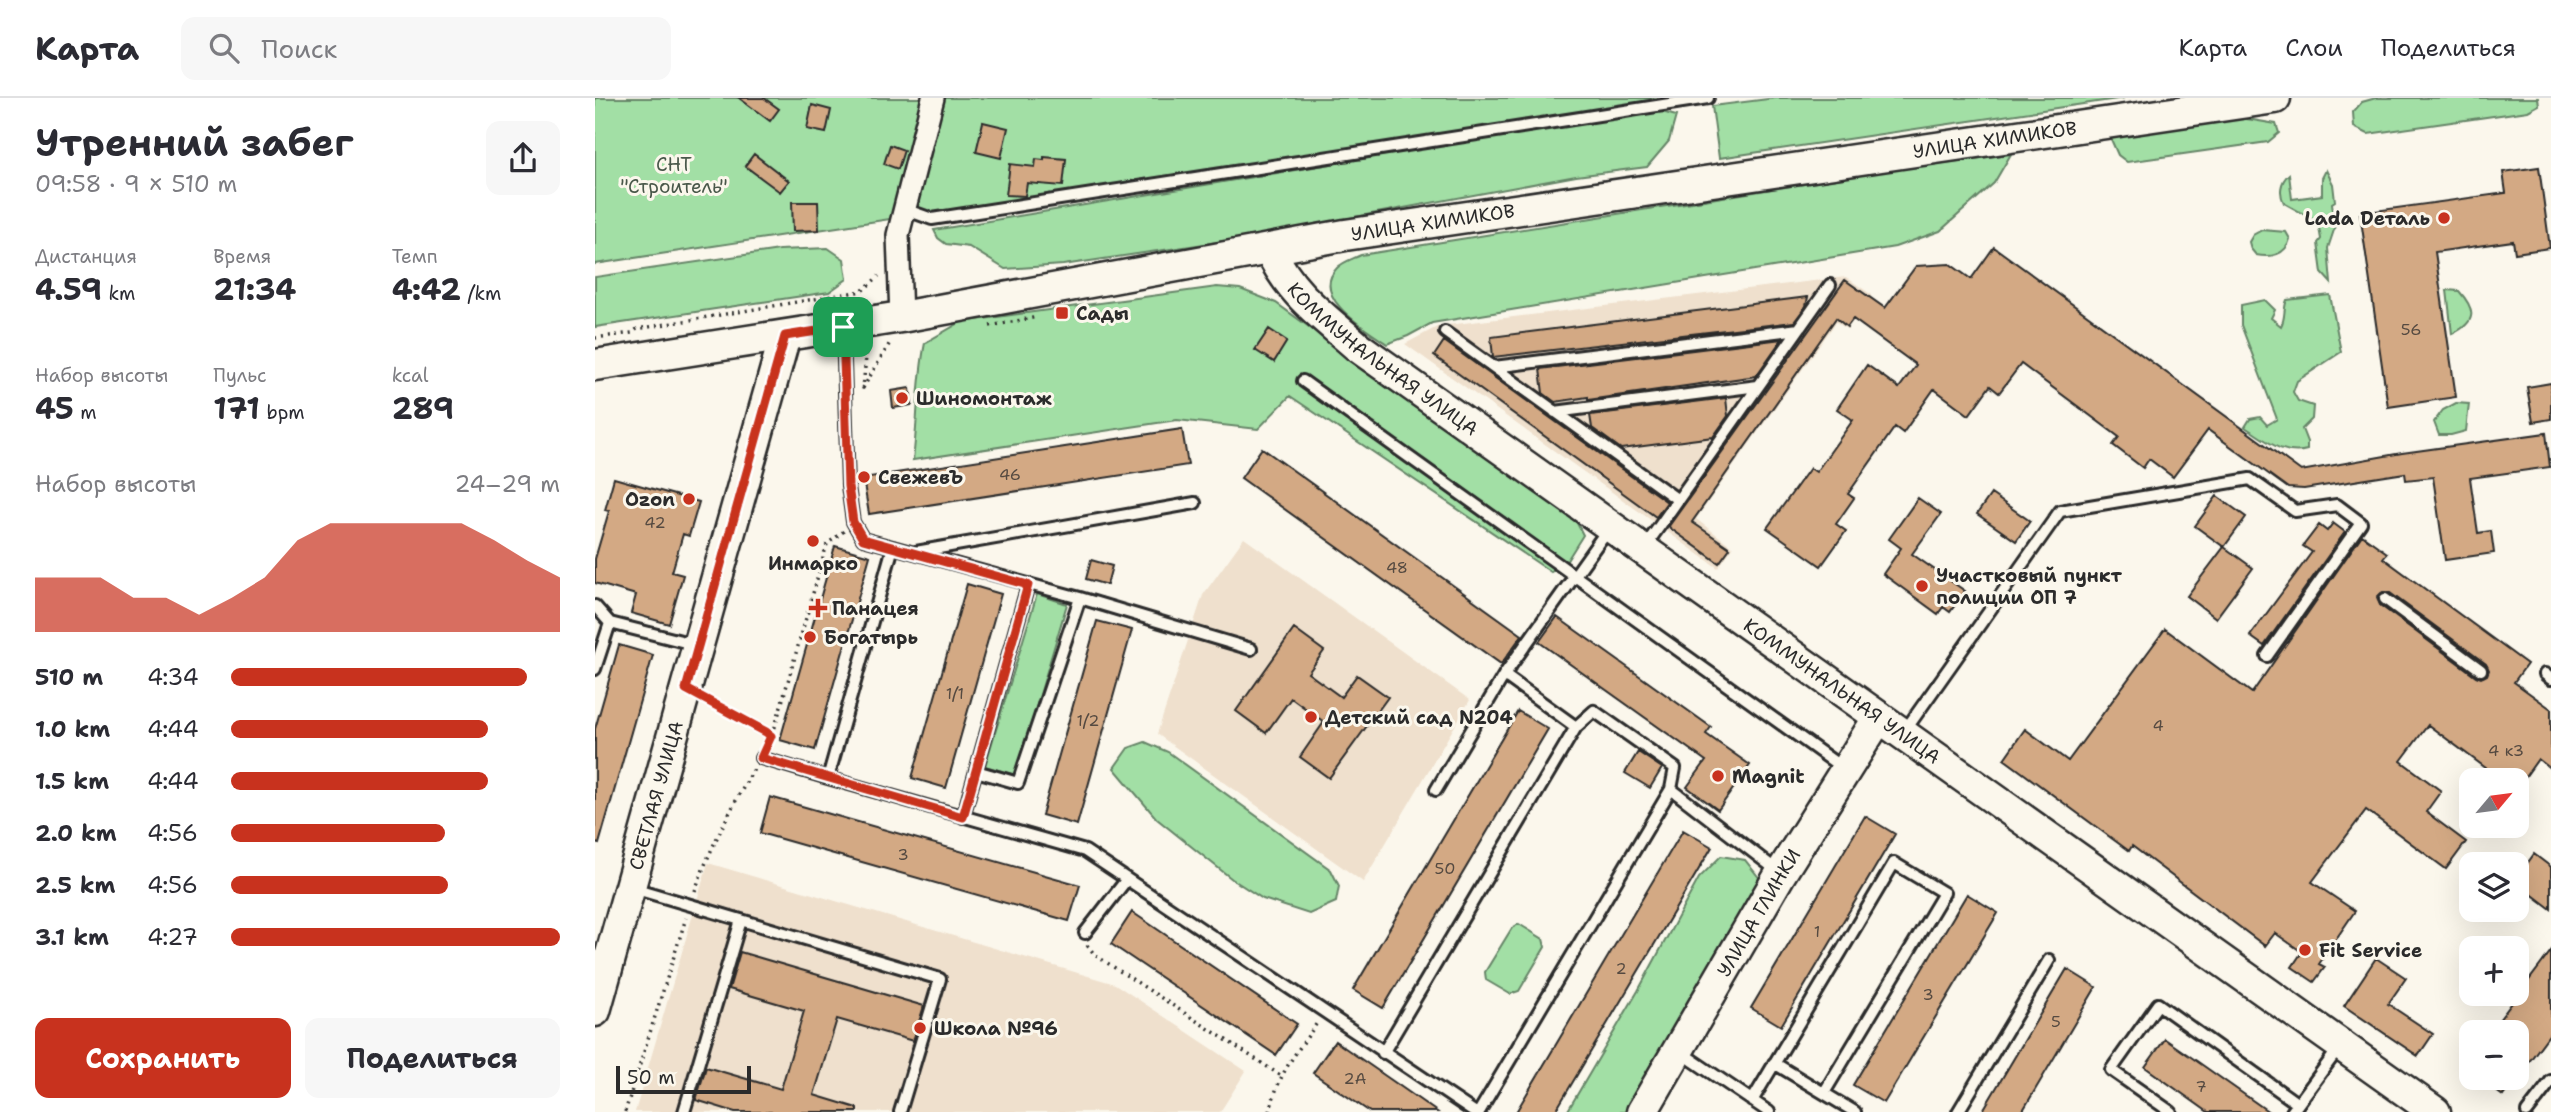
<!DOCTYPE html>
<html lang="ru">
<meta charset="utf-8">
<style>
body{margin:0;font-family:"Shantell Sans",sans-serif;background:#f7f7f7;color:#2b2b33;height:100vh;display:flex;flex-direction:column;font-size:26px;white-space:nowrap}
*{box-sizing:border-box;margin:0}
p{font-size:23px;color:#7c7c81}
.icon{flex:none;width:38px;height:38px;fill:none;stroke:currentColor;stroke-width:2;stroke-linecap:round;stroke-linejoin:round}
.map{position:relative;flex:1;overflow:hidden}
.details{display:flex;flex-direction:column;background:#fff;width:595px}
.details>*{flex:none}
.needle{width:46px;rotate:61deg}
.tools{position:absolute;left:1864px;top:670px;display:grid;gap:14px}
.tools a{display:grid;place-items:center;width:70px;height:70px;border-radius:14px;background:#fff;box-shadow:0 7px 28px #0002;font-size:35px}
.scale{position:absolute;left:21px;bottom:18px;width:135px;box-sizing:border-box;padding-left:7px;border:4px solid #2b2b2b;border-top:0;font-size:19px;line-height:24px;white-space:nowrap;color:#2b2b2b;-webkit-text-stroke:5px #fbf7ec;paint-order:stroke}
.pin{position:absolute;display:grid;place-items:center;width:60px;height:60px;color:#fff;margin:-30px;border-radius:14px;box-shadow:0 4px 10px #0006}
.round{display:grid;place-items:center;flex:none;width:74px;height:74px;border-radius:14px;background:#f7f7f7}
.headline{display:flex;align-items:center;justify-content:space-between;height:119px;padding:0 35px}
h1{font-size:38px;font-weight:700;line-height:52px}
.figures{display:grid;grid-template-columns:repeat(3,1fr);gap:10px;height:119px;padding:7px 35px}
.figures div{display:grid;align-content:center}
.figures b{font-size:30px;font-weight:700}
.figures small{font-size:19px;font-weight:400}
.figures p{font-size:19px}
.chart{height:196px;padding:14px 35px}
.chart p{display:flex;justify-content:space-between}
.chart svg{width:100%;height:126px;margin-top:7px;fill:#c8321e;opacity:.7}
.cta{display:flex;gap:14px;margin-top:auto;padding:14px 35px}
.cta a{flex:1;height:80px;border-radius:14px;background:#c8321e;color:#fff;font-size:28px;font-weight:700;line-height:80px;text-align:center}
.cta a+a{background:#f7f7f7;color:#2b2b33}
ul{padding:0 35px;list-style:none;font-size:23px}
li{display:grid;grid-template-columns:112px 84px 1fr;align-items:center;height:52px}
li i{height:18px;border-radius:9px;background:#c8321e}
header{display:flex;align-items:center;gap:42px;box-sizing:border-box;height:98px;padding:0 35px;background:#fff;border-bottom:2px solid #e1e1e2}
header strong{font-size:33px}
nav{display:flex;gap:38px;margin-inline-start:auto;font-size:24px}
.search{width:490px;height:63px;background:#f7f7f7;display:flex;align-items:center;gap:18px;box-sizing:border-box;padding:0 24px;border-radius:14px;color:#7c7c81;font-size:26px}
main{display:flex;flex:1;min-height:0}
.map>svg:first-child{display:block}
.built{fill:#efe0cd}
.green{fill:#a2dfa5;stroke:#668568;stroke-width:2}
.building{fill:#d3a984;stroke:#2b2b2b;stroke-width:2;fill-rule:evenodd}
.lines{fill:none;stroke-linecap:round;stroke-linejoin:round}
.lane-casing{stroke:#2b2b2b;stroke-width:16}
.street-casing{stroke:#2b2b2b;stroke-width:26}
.secondary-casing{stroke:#2b2b2b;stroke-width:35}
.path{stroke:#2b2b2b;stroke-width:3.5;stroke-dasharray:2 5;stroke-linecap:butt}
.lane{stroke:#fbf7ec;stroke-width:10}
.street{stroke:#fbf7ec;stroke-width:21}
.secondary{stroke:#fbf7ec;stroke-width:30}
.route-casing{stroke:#fff;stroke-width:14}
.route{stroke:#c8321e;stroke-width:9}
.poi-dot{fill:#c8321e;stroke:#fbf7ec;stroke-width:2.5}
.labels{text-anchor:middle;stroke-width:6;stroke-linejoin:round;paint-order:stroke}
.number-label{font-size:16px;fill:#554a41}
.street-label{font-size:19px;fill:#2b2b2b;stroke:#fbf7ec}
.park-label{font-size:19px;fill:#49584a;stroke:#fbf7ec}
.poi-label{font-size:19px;font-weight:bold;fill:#2b2b2b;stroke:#fbf7ec;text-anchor:start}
</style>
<header>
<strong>Карта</strong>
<div class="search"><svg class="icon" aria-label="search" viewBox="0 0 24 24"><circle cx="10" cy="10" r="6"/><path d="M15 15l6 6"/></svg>Поиск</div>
<nav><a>Карта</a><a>Слои</a><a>Поделиться</a></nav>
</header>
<main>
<section class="details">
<div class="headline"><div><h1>Утренний забег</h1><p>09:58 · 9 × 510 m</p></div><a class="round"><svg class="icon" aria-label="share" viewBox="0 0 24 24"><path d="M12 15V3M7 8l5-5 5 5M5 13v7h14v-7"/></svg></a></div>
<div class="figures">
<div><p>Дистанция</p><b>4.59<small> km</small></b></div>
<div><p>Время</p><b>21:34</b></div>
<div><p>Темп</p><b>4:42<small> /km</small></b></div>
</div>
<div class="figures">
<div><p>Набор высоты</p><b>45<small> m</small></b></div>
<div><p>Пульс</p><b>171<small> bpm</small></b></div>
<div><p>kcal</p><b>289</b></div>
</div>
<div class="chart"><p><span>Набор высоты</span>24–29 m</p>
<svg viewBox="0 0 160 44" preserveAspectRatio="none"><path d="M0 44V25L10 25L20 25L30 32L40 32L50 38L60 32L70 25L80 12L90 6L100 6L110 6L120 6L130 6L140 12L150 19L160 25V44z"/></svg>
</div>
<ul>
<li><b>510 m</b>4:34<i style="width:90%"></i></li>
<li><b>1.0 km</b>4:44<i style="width:78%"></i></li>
<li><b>1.5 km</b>4:44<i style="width:78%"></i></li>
<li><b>2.0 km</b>4:56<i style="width:65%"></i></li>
<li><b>2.5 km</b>4:56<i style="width:66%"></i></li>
<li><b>3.1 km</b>4:27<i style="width:100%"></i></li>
</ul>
<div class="cta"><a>Сохранить</a><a>Поделиться</a></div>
</section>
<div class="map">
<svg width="1956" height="1014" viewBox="0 0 1956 1014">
<rect width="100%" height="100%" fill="#fbf7ec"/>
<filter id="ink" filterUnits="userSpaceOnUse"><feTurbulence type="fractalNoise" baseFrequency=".0143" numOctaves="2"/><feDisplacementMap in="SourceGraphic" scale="14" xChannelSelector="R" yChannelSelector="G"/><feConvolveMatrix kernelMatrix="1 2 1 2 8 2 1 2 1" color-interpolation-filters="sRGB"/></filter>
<g filter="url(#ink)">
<path class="built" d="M 1251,179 L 1277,197 L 1252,231 L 1241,224 L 1101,421 L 1138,449 L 1123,470 L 810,246 L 844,228 Z
M 649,440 L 875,602 L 768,784 L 562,636 L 608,497 Z
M 113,765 L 520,886 L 651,973 L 625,1014 L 40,1014 Z"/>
<path class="green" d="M 0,0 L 1087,0 L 0,166 Z
M 1181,0 L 1529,0 L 1124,60 L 1117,8 Z
M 1781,0 L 1943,0 L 1944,7 L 1933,13 L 1773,36 L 1759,29 L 1758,14 L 1767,4 Z
M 1060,12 L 1081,18 L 1074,43 L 1052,69 L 981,78 L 636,142 L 468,167 L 410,171 L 374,149 L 351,146 L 343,140 L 339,132 Z
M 1646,20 L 1681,26 L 1684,35 L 1673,44 L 1532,64 L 1523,57 L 1515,39 Z
M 1416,56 L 1399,85 L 1345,133 L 1300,149 L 837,225 L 813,238 L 792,246 C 772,232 714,199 742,170 C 749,163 758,161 766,157 L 1296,72 Z
M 1731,72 L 1738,86 L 1740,103 L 1737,105 L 1740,129 L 1733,150 L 1736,185 L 1727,175 L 1723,145 L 1726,141 L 1723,124 L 1689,105 C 1684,95 1685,84 1694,76 L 1697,101 L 1727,97 L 1727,80 Z
M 1667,132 L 1691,134 L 1695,141 C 1691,157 1676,160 1661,157 L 1656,151 L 1654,144 L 1658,137 Z
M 233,150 L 249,161 L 252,181 L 234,194 L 0,229 L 0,179 L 184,152 Z
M 622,189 L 645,191 L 681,205 L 981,423 L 988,437 L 971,464 L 956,474 L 695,298 L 663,331 L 582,322 L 318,362 C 323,323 322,283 330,245 L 366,224 Z
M 1852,192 L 1864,193 C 1881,212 1882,224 1857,236 Z
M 1735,197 L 1746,254 L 1702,283 L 1698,294 L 1703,303 L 1718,308 L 1717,321 L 1707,331 L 1712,344 L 1712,352 C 1688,359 1670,341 1650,329 L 1655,321 L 1665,319 L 1672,327 L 1682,321 L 1646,227 L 1646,207 L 1670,202 L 1680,212 L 1676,220 L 1686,228 C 1691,219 1688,211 1692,202 Z
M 1861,305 L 1874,306 L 1871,333 L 1856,337 L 1844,337 L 1839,324 L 1848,312 Z
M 442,496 L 472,506 L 421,677 L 390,668 Z
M 550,644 L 573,654 L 736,772 L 744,788 L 741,804 L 714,816 L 668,801 L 637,781 L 562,721 L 519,670 L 533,650 Z
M 1126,758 L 1150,762 L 1169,786 L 1032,1014 L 972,1014 L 1043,893 L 1104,780 Z
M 924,826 L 948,841 L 950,849 L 924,893 L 915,896 L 891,882 L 890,874 L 917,830 Z"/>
<path class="building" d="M 144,0 L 169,0 L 184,11 L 175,23 Z
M 217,7 L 236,12 L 231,35 L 212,31 Z
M 388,24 L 413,30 L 406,60 L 381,54 Z
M 295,47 L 309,52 L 303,71 L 289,66 Z
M 159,56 L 194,83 L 185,94 L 150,68 Z
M 449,59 L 471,61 L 468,88 L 432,85 L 430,98 L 411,97 L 415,66 L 440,69 L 441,61 L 449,62 Z
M 1944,69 L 1955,150 L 1920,155 L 1918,143 L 1840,154 L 1861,299 L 1793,309 L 1765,115 L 1911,95 L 1908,74 Z
M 197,104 L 223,104 L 224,132 L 198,133 Z
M 1399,149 L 1706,373 L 1807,355 L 1951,335 L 1955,369 L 1875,380 L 1883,435 L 1896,433 L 1899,455 L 1850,462 L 1838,379 L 1811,382 L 1810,375 L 1709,391 L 1693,390 L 1613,332 L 1578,379 L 1554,361 L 1548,370 L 1518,347 L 1524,339 L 1426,266 L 1404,295 L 1395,288 L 1374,317 L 1339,291 L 1308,335 L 1300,329 L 1253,396 L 1259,400 L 1241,426 L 1251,433 L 1226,468 L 1172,430 L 1215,370 L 1221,374 L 1258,322 L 1242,311 L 1272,267 L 1304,290 L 1321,267 L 1258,221 L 1252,229 L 1241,220 L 1097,424 L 1135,450 L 1124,465 L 1075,430 L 1074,428 L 1250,182 L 1290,210 L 1321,168 L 1355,166 L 1376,181 Z
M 1213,199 L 1211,208 L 1199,224 L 898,259 L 896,239 Z
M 674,231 L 692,243 L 679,264 L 660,252 Z
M 1187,241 L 1161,278 L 993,302 L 993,299 L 960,304 L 948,295 L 945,271 Z
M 849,243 L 1072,404 L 1061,419 L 839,258 Z
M 1956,285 L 1956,321 L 1938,324 L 1932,289 Z
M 315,290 L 317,307 L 298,310 L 296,293 Z
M 1131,300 L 1133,318 L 1118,339 L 1026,351 L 997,330 L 995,317 Z
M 587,331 L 593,367 L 274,416 L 268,380 Z
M 667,350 L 927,537 L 906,566 L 646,380 Z
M 19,380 L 104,404 L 94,438 L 88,436 L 77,474 L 88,477 L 74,526 L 36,515 L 41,497 L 0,485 L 0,461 L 14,413 L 10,412 Z
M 1396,396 L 1435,423 L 1421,443 L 1382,416 Z
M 1622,398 L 1651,419 L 1629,449 L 1600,428 Z
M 1323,400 L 1346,416 L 1317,456 L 1370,493 L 1355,514 L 1348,509 L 1343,516 L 1288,476 L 1306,450 L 1294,441 Z
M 1738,425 L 1750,434 L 1669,548 L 1655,538 L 1717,454 L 1708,448 L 1724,427 L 1732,433 Z
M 1767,437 L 1792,455 L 1788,460 L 1932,566 L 1919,584 L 1956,611 L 1956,671 L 1943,661 L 1928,682 L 1907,682 L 1833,627 L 1806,663 L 1846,693 L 1831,714 L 1871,744 L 1851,771 L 1771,712 L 1717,784 L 1760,813 L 1724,866 L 1730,869 L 1719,884 L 1697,869 L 1707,854 L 1680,835 L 1670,848 L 1537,748 L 1534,753 L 1409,661 L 1430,631 L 1473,663 L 1570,531 L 1657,595 ZM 1788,494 L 1795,495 L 1891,566 L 1894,572 L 1892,577 L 1886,580 L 1881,578 L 1785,507 L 1782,499 Z
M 240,448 L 275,458 L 220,652 L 185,642 Z
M 1629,449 L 1658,470 L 1621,520 L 1592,498 Z
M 496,462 L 517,468 L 512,487 L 491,481 Z
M 372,486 L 406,496 L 351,690 L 317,680 Z
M 962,519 L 1116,629 L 1111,636 L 1155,667 L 1123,712 L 1092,689 L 1111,663 L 944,544 Z
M 502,523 L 537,532 L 482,727 L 447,717 Z
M 699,531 L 729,553 L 713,575 L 746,599 L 762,577 L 793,599 L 734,680 L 705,659 L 729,624 L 696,600 L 671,635 L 641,613 Z
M 24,547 L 58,557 L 4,746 L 0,745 L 0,631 Z
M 923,613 L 953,631 L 788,910 L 758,892 Z
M 1043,654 L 1067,670 L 1055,690 L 1030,675 Z
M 175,699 L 485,787 L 474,823 L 165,735 Z
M 1270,718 L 1300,736 L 1186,928 L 1156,910 Z
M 1088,732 L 1117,749 L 960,1014 L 921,1014 Z
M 1939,756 L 1956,769 L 1956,811 L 1922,785 L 1922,780 Z
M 1372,796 L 1403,815 L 1289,1005 L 1258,987 Z
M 537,814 L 702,926 L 681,957 L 516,846 Z
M 1956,853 L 1956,934 L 1922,980 L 1922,934 L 1895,934 Z
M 145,854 L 329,908 L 318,943 L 242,921 L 219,997 L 262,1010 L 262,1014 L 140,1014 L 101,1002 L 111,969 L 186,991 L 209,913 L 134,891 Z
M 1781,860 L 1811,880 L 1793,906 L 1838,936 L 1823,958 L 1749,908 Z
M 1472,871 L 1501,889 L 1427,1014 L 1387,1014 Z
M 1570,941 L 1596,959 L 1674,1014 L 1613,1014 L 1550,969 Z
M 740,943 L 802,986 L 842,1014 L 775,1014 L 718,975 Z
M 1884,980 L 1921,980 L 1908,998 Z"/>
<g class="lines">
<defs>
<path id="lane" d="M 309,111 L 337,121 L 1113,0
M 248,232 L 253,388 L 258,424 L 268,441 L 485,500 L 656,551
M 850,234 L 1083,402
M 899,269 L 1204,231
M 708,283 L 1249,671
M 960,314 L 1163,288
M 298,449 L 233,680 L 490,753 L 879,1014
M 1049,450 L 1235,187
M 321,454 L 600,405
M 1790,501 L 1886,572
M 0,508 L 15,525 L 102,547
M 0,571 L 15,525
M 1950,576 L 1956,581
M 909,577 L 981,629 L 999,613 L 1080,670 L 1076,691 L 1184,774
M 1309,634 L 1465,413 L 1655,381 L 1700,413 L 1742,407 L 1766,425 L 1672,558
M 166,660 L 233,680
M 381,673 L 423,685 L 485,500
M 841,692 L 909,577 L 1013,431
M 368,719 L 433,487
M 38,790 L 345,881 L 305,1014
M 490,835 L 532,781
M 1084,953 L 1174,1014
M 788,955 L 981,629
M 1179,965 L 1260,1014
M 1157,1003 L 1299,765 L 1349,795 L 1229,995
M 89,1014 L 146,822
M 884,1014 L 1076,691
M 1363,1014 L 1454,862
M 1576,1014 L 1516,972 L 1563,906 L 1703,1006
M 1697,1014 L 1744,950
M 1932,1014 L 1956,983"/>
<path id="street" d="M 306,219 L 303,137 L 338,0"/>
<g id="secondary">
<path id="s1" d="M 675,152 C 696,197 727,217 763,249 L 1840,1014"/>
<path id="s2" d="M 0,267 L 306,219 L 750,137 L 1680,0"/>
<path id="s3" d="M 0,913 L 190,238"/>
<path id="s4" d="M 1047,1014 L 1186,775 L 1284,619"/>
</g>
</defs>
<use href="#lane" class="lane-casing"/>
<use href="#street" class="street-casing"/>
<use href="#secondary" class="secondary-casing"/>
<path class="path" d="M 395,228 L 443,219
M 0,240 L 37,235 L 42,231 L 267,193 L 284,178
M 272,248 L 268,290 L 296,243
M 111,602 L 171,633 L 176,638
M 171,649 L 180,629 L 232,446 L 249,433
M 100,793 C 115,750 136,710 159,671
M 492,847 L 500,857 L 685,977
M 30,1014 L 91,820
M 675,1014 C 683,975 700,957 722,925"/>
<use href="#lane" class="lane"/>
<use href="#street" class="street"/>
<use href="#secondary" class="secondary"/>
</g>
</g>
<g class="lines" filter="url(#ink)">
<defs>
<path id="route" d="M 248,229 L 253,388 L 258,424 L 268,441 L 433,487 L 368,719 L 166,660 L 176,638 L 171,634 L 91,591 L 190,238 Z"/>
</defs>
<use href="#route" class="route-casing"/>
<use href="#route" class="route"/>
</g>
<g class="poi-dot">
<circle cx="1849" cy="120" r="7"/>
<rect x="460" y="208" width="14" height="14" rx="3.5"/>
<circle cx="307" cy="300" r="7"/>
<circle cx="269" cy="379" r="7"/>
<circle cx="94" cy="401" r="7"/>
<circle cx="218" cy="443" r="7"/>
<circle cx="1327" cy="488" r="7"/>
<path d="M219.5 499.5h7v7h7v7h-7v7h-7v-7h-7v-7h7z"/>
<circle cx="215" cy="539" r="7"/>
<circle cx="716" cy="619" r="7"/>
<circle cx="1123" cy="678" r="7"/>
<circle cx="1710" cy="852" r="7"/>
<circle cx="325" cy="930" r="7"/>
</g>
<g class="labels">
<g class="number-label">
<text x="1816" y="237">56</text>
<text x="415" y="382">46</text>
<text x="60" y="430">42</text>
<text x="802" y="475">48</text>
<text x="360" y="601">1/1</text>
<text x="493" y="628">1/2</text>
<text x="1563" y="633">4</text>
<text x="1911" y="658">4 к3</text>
<text x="308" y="762">3</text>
<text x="850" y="776">50</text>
<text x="1222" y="839">1</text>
<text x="1026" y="876">2</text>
<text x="1333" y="902">3</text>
<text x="1461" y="929">5</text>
<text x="760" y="986">2А</text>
<text x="1606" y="994">7</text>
</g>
<g class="street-label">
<text dy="7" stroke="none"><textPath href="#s2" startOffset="1418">УЛИЦА ХИМИКОВ</textPath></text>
<text dy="7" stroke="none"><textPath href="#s2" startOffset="850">УЛИЦА ХИМИКОВ</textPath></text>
<text dy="7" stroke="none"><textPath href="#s1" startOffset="159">КОММУНАЛЬНАЯ УЛИЦА</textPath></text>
<text dy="7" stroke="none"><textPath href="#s1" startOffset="726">КОММУНАЛЬНАЯ УЛИЦА</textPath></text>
<text dy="7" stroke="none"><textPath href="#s3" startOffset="224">СВЕТЛАЯ УЛИЦА</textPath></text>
<text dy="7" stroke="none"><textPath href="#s4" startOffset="231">УЛИЦА ГЛИНКИ</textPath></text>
</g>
<g class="park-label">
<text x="79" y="73">СНТ<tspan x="79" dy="22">"Строитель"</tspan></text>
</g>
<g class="poi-label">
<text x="1835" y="127" text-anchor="end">Lada Dеталь</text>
<text x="481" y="222">Сады</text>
<text x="321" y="307">Шиномонтаж</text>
<text x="283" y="386">СвежевЪ</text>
<text x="80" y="408" text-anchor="end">Ozon</text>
<text x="218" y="472" text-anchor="middle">Инмарко</text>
<text x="1341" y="484">Участковый пункт<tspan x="1341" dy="22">полиции ОП 7</tspan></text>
<text x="237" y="517">Панацея</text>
<text x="229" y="546">Богатырь</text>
<text x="730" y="626">Детский сад N204</text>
<text x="1137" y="685">Magnit</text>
<text x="1724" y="859">Fit Service</text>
<text x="339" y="937">Школа №96</text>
</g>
</g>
</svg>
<div class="tools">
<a><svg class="needle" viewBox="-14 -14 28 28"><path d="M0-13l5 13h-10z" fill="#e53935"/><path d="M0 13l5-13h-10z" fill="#7c7c81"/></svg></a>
<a><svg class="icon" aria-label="layers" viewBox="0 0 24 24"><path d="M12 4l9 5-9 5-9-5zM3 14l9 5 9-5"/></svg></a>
<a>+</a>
<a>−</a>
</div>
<div class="scale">50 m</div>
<div class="pin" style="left:248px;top:229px;background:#1e9e55"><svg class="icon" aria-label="arrive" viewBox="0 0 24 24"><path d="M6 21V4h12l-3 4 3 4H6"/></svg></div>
</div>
</main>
